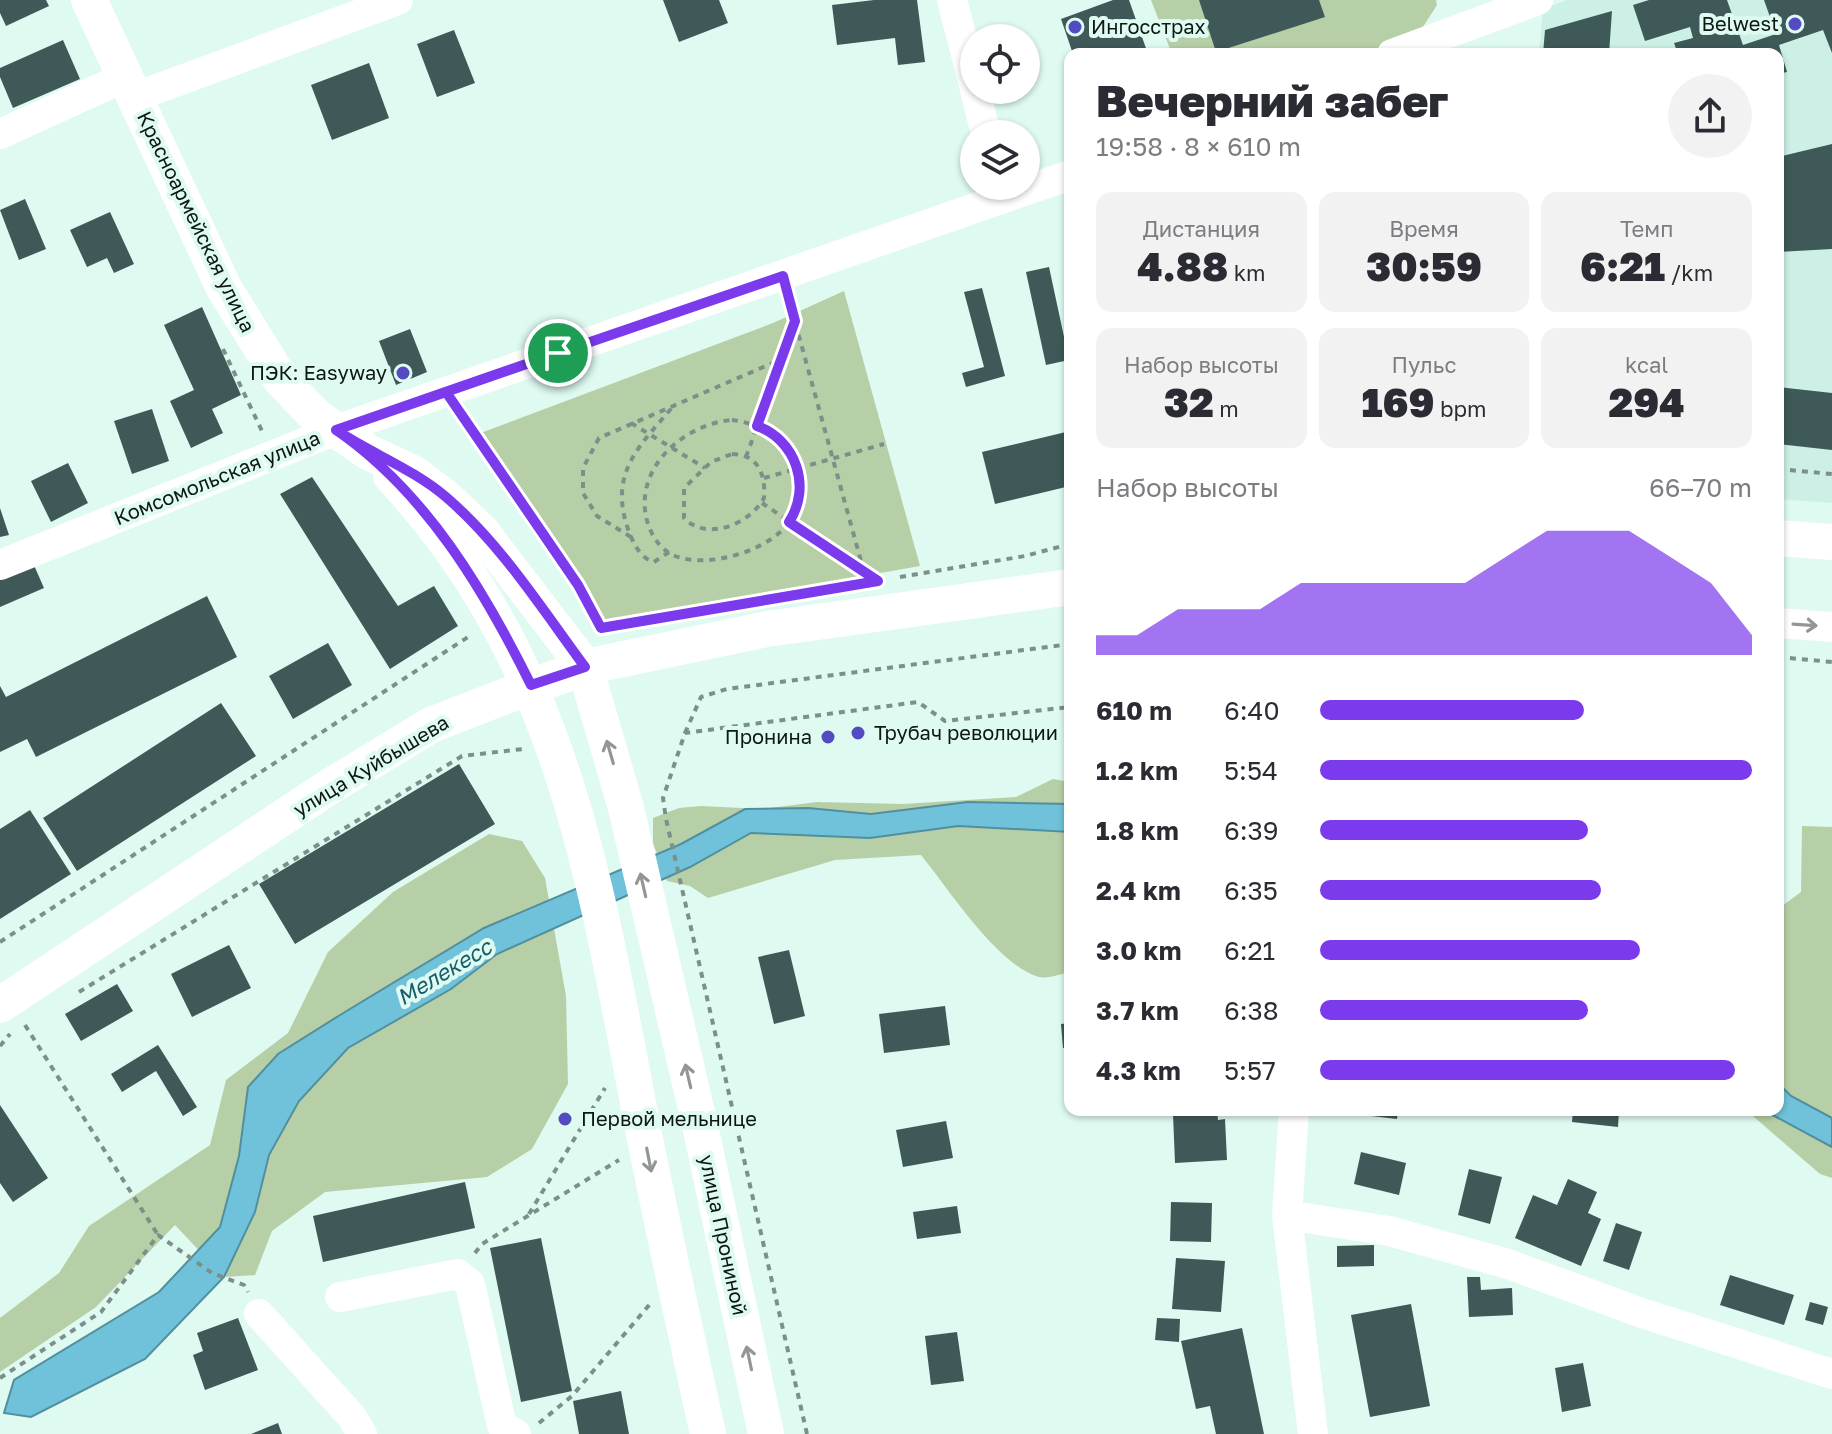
<!DOCTYPE html>
<html lang="ru">
<meta charset="utf-8">
<style>
body{margin:0;font-family:"Golos Text",sans-serif;background:#f2f2f3;color:#2b2b33;height:100vh;display:flex;flex-direction:column;font-size:30px;white-space:nowrap}
*{box-sizing:border-box;margin:0}
p{font-size:26px;color:#7c7c81}
.icon{flex:none;width:44px;height:44px;fill:none;stroke:currentColor;stroke-width:2;stroke-linecap:round;stroke-linejoin:round}
.map{position:relative;flex:1;overflow:hidden}
.sheet{position:absolute;left:1064px;top:48px;width:720px;height:1068px;display:flex;flex-direction:column;background:#fff;border-radius:16px;box-shadow:0 2px 6px #0004}
.sheet>*{flex:none}
.buttons{position:absolute;left:960px;top:24px;display:grid;gap:16px}
.buttons a{display:grid;place-items:center;width:80px;height:80px;border-radius:50%;background:#fff;box-shadow:0 2px 6px #0004;font-size:40px}
.pin{position:absolute;display:grid;place-items:center;width:68px;height:68px;color:#fff;margin:-34px;border:4px solid #fff;border-radius:50%;box-shadow:0 2px 8px #0007}
.round{display:grid;place-items:center;flex:none;width:84px;height:84px;border-radius:42px;background:#f2f2f3}
.summary{display:flex;align-items:center;justify-content:space-between;height:136px;padding:0 32px}
h1{font-size:44px;font-weight:800;line-height:60px}
.metrics{display:grid;grid-template-columns:repeat(3,1fr);gap:12px;height:136px;padding:8px 32px}
.metrics div{display:grid;align-content:center;border-radius:16px;background:#f2f2f3;text-align:center}
.metrics b{font-size:40px;font-weight:800}
.metrics small{font-size:22px;font-weight:400}
.metrics p{font-size:22px}
.chart{height:224px;padding:16px 32px}
.chart p{display:flex;justify-content:space-between}
.chart svg{width:100%;height:144px;margin-top:8px;fill:#7c3aed;opacity:.7}
ul{padding:0 32px;list-style:none;font-size:26px}
li{display:grid;grid-template-columns:128px 96px 1fr;align-items:center;height:60px}
li i{height:20px;border-radius:10px;background:#7c3aed}
.map>svg:first-child{display:block}
.built{fill:#ccf0e5}
.green{fill:#b7cfa6}
.water{fill:#6fc2d9;stroke:#528f9e;stroke-width:2}
.building{fill:#3f5959}
.lines{fill:none;stroke-linecap:round;stroke-linejoin:round}
.path{stroke:#7c9089;stroke-width:4;stroke-dasharray:6 6;stroke-linecap:butt}
.minor{stroke:#fff;stroke-width:30}
.major{stroke:#fff;stroke-width:36}
.oneway{stroke:#929795}
.route-casing{stroke:#fff;stroke-width:16}
.route{stroke:#7c3aed;stroke-width:10}
.poi-dot{fill:#534bc2;stroke:#defaf1;stroke-width:3}
.labels{text-anchor:middle;stroke-width:8;stroke-linejoin:round;paint-order:stroke}
.poi-label{font-size:20px;fill:#0d1714;stroke:#defaf1;text-anchor:end}
.street-label{font-size:20px;fill:#0d1714;stroke:#defaf1}
.water-label{font-size:22px;font-style:italic;fill:#185d6d;stroke:#defaf1}
</style>
<div class="map">
<svg width="1832" height="1434" viewBox="0 0 1832 1434">
<rect width="100%" height="100%" fill="#defaf1"/>
<path class="built" d="M 1567,0 L 1832,0 L 1832,503 L 1778,499 L 1778,54 L 1539,54 L 1543,9 Z"/>
<path class="green" d="M 1151,0 L 1436,0 L 1437,5 L 1419,33 L 1362,54 L 1172,54 Z
M 844,291 L 920,566 L 602,622 L 478,434 L 773,323 Z
M 1053,779 L 1070,782 L 1070,972 C 1061,974 1048,979 1039,977 C 997,965 948,888 921,855 L 835,860 L 708,898 L 690,886 L 667,881 L 653,843 L 653,818 L 679,808 L 701,806 L 762,809 L 817,802 L 903,804 L 1016,797 Z
M 1802,826 L 1832,827 L 1832,1178 L 1820,1174 L 1746,1110 L 1778,1110 L 1778,909 L 1801,892 Z
M 489,834 L 522,841 L 545,878 L 566,996 L 568,1084 L 532,1149 L 487,1177 L 325,1192 L 272,1231 L 255,1275 L 224,1277 L 175,1225 L 96,1307 L 0,1372 L 0,1318 L 59,1273 L 89,1226 L 210,1145 L 226,1080 L 288,1033 L 328,952 L 393,892 Z"/>
<path class="water" d="M 968,802 L 1070,804 L 1070,832 L 958,826 L 870,838 L 751,833 L 690,867 L 497,954 L 451,989 L 348,1048 L 299,1101 L 269,1155 L 255,1212 L 224,1277 L 145,1359 L 31,1417 L 4,1413 L 14,1380 L 159,1292 L 220,1227 L 239,1156 L 248,1087 L 278,1054 L 340,1015 L 484,928 L 681,844 L 745,809 L 808,808 L 871,814 Z
M 1778,1083 L 1791,1096 L 1832,1118 L 1832,1147 L 1767,1112 L 1778,1110 Z"/>
<path class="building" d="M 0,0 L 46,0 L 49,6 L 6,26 L 0,13 Z
M 663,0 L 719,0 L 728,23 L 679,42 Z
M 874,0 L 917,0 L 925,62 L 898,65 L 895,38 L 837,45 L 832,5 Z
M 1113,0 L 1129,0 L 1148,54 L 1073,54 L 1061,19 Z
M 1199,0 L 1319,0 L 1325,17 L 1216,52 Z
M 1649,0 L 1727,0 L 1743,45 L 1776,34 L 1764,0 L 1832,0 L 1832,53 L 1823,30 L 1779,45 L 1787,72 L 1778,74 L 1778,54 L 1678,54 L 1674,43 L 1693,38 L 1690,27 L 1645,41 L 1633,5 Z
M 1612,11 L 1609,54 L 1543,54 L 1545,30 Z
M 454,30 L 475,83 L 437,97 L 417,44 Z
M 63,40 L 80,79 L 13,108 L 0,77 L 0,68 Z
M 369,63 L 389,118 L 332,140 L 311,85 Z
M 1832,144 L 1832,249 L 1778,252 L 1778,157 Z
M 25,199 L 46,249 L 19,260 L 0,210 Z
M 110,212 L 134,264 L 114,273 L 107,258 L 87,267 L 70,230 Z
M 1049,267 L 1069,360 L 1046,365 L 1026,272 Z
M 982,288 L 1005,376 L 966,387 L 962,373 L 984,367 L 964,292 Z
M 202,307 L 241,395 L 212,409 L 223,433 L 191,448 L 170,401 L 194,390 L 164,325 Z
M 410,329 L 427,372 L 396,385 L 379,341 Z
M 1778,387 L 1832,393 L 1832,450 L 1778,444 Z
M 152,409 L 169,461 L 132,474 L 114,421 Z
M 1070,431 L 1070,486 L 995,504 L 982,452 Z
M 68,463 L 88,503 L 51,522 L 31,481 Z
M 312,477 L 398,606 L 434,586 L 458,626 L 390,669 L 280,494 Z
M 0,508 L 9,535 L 0,537 Z
M 33,563 L 44,588 L 0,607 L 0,577 Z
M 207,596 L 237,657 L 36,757 L 27,739 L 0,752 L 0,686 L 6,697 Z
M 328,643 L 352,685 L 293,719 L 269,676 Z
M 221,703 L 256,756 L 77,871 L 43,818 Z
M 459,764 L 495,824 L 295,944 L 259,884 Z
M 30,810 L 71,874 L 0,919 L 0,829 Z
M 229,945 L 251,988 L 192,1017 L 171,974 Z
M 789,950 L 805,1016 L 774,1024 L 758,957 Z
M 117,984 L 133,1011 L 81,1041 L 65,1014 Z
M 945,1006 L 950,1045 L 884,1053 L 879,1014 Z
M 1070,1023 L 1070,1048 L 1063,1048 L 1061,1024 Z
M 158,1045 L 197,1107 L 183,1116 L 156,1071 L 122,1092 L 111,1074 Z
M 0,1105 L 48,1178 L 13,1202 L 0,1183 Z
M 1363,1110 L 1398,1110 L 1397,1119 L 1363,1115 Z
M 1573,1110 L 1619,1110 L 1618,1127 L 1572,1122 Z
M 1217,1111 L 1218,1120 L 1225,1119 L 1227,1160 L 1175,1163 L 1173,1114 Z
M 946,1121 L 953,1158 L 903,1167 L 896,1130 Z
M 1361,1152 L 1406,1163 L 1399,1195 L 1354,1184 Z
M 1469,1169 L 1502,1177 L 1490,1224 L 1458,1215 Z
M 1568,1179 L 1597,1192 L 1588,1213 L 1601,1219 L 1581,1266 L 1515,1238 L 1533,1195 L 1557,1205 Z
M 465,1182 L 475,1228 L 323,1262 L 313,1216 Z
M 1171,1202 L 1212,1203 L 1211,1242 L 1170,1241 Z
M 957,1206 L 961,1233 L 917,1239 L 913,1212 Z
M 1616,1223 L 1642,1232 L 1629,1270 L 1603,1261 Z
M 541,1238 L 572,1391 L 521,1402 L 490,1248 Z
M 1374,1245 L 1374,1266 L 1337,1267 L 1337,1246 Z
M 1176,1258 L 1225,1261 L 1221,1312 L 1172,1309 Z
M 1730,1275 L 1794,1295 L 1784,1325 L 1720,1305 Z
M 1467,1277 L 1480,1277 L 1481,1290 L 1512,1288 L 1513,1315 L 1469,1317 Z
M 1810,1302 L 1828,1307 L 1823,1325 L 1805,1320 Z
M 1411,1304 L 1430,1406 L 1370,1417 L 1351,1315 Z
M 238,1318 L 258,1370 L 205,1390 L 193,1355 L 203,1351 L 197,1333 Z
M 1157,1318 L 1180,1319 L 1179,1342 L 1155,1340 Z
M 1242,1328 L 1264,1434 L 1216,1434 L 1210,1406 L 1196,1409 L 1181,1341 Z
M 957,1332 L 964,1381 L 931,1385 L 925,1336 Z
M 1583,1363 L 1591,1406 L 1562,1412 L 1555,1368 Z
M 621,1391 L 629,1434 L 579,1434 L 573,1401 Z
M 278,1423 L 282,1434 L 251,1434 Z"/>
<g class="lines">
<path class="path" d="M 789,300 L 864,572
M 223,349 L 262,431
M 460,414 L 578,585 L 601,628 L 654,619
M 732,420 C 779,425 823,473 791,520 C 770,551 709,569 675,556 C 661,550 653,538 648,524 C 631,471 682,424 732,420 Z
M 631,423 L 705,468
M 732,454 C 758,454 766,475 764,498 C 750,524 707,542 684,518 L 684,488 L 711,462 Z
M 746,457 L 794,324
M 1778,469 L 1832,474
M 764,478 L 884,444
M 762,503 L 878,581
M 631,537 L 597,516 L 583,493 L 583,468 L 599,438 L 782,359
M 669,552 L 654,562 C 640,558 633,543 628,529 C 608,471 641,445 675,404
M 900,577 L 1025,556 L 1070,544
M 1778,657 L 1832,662
M 685,733 L 701,697 L 727,689 L 1070,644
M 0,942 L 468,637
M 79,992 L 462,756 L 523,749
M 25,1025 L 158,1235
M 0,1046 L 10,1034
M 529,1214 L 605,1088
M 475,1253 L 482,1244 L 619,1160
M 0,1378 L 101,1312 L 158,1235 L 212,1273 L 244,1285 L 248,1292
M 539,1423 L 572,1396 L 650,1304
M 807,1434 L 666,819 L 663,798 L 685,733 L 918,702 L 945,721 L 1070,707"/>
<path class="minor" d="M 952,0 L 974,85
M 1392,54 L 1538,0
M 975,90 L 986,134
M 135,97 L 398,0
M 0,134 L 125,77
M 0,565 L 336,430 L 1070,175
M 1778,623 L 1832,627
M 1294,1110 L 1287,1215 L 1389,1231 L 1508,1264 L 1642,1313 L 1832,1374
M 1287,1215 L 1313,1434
M 340,1297 L 458,1274 L 470,1284 L 502,1426 L 516,1434
M 259,1314 L 352,1417 L 362,1434"/>
<path class="major" d="M 89,0 L 224,288 L 281,380 L 317,417 L 368,452 L 413,473 L 445,497 L 481,531 L 585,667 L 626,808 L 701,1130 L 766,1434
M 391,476 C 561,657 594,874 639,1108 C 660,1217 684,1325 708,1434
M 1778,538 L 1832,542
M 0,1005 L 329,787 L 431,725 L 503,697 L 585,667 L 767,629 L 1070,587"/>
</g>
<defs><path id="oneway-shaft" d="M-6 0H5M1.5-3L5.5 0L1.5 3" fill="none" stroke-width="1.6" stroke-linecap="round" stroke-linejoin="round" transform="scale(2)"/></defs>
<g class="oneway">
<use href="#oneway-shaft" transform="translate(1805 625) rotate(4)"/>
<use href="#oneway-shaft" transform="translate(610 752) rotate(-106)"/>
<use href="#oneway-shaft" transform="translate(643 885) rotate(-103)"/>
<use href="#oneway-shaft" transform="translate(688 1076) rotate(-103)"/>
<use href="#oneway-shaft" transform="translate(649 1160) rotate(79)"/>
<use href="#oneway-shaft" transform="translate(749 1358) rotate(-102)"/>
</g>
<g class="lines">
<defs>
<path id="route" d="M 558,353 L 336,430 C 426,492 484,590 531,685 L 585,667 C 542,609 501,544 446,497 C 413,469 372,454 336,430 L 446,392 L 578,585 L 601,628 L 878,581 L 789,522 C 812,487 796,440 757,426 L 795,321 L 783,276 L 558,353"/>
</defs>
<use href="#route" class="route-casing"/>
<use href="#route" class="route"/>
</g>
<g class="poi-dot">
<circle cx="1795" cy="24" r="8"/>
<circle cx="1075" cy="27" r="8"/>
<circle cx="403" cy="373" r="8"/>
<circle cx="858" cy="733" r="8"/>
<circle cx="828" cy="737" r="8"/>
<circle cx="565" cy="1119" r="8"/>
</g>
<g class="labels">
<g class="poi-label">
<text x="1779" y="31">Belwest</text>
<text x="1091" y="34" text-anchor="start">Ингосстрах</text>
<text x="387" y="380">ПЭК: Easyway</text>
<text x="874" y="740" text-anchor="start">Трубач революции</text>
<text x="812" y="744">Пронина</text>
<text x="581" y="1126" text-anchor="start">Первой мельнице</text>
</g>
<g class="street-label">
<text transform="translate(196 222) rotate(64)" y="7">Красноармейская улица</text>
<text transform="translate(217 478) rotate(-22)" y="7">Комсомольская улица</text>
<text transform="translate(371 766) rotate(-31)" y="7">улица Куйбышева</text>
<text transform="translate(723 1235) rotate(78)" y="7">улица Прониной</text>
</g>
<g class="water-label">
<text transform="translate(444 972) rotate(-31)" y="8">Мелекесс</text>
</g>
</g>
</svg>
<div class="buttons">
<a><svg class="icon" aria-label="locate" viewBox="0 0 24 24"><circle cx="12" cy="12" r="6"/><path d="M12 2v4M12 18v4M2 12h4M18 12h4"/></svg></a>
<a><svg class="icon" aria-label="layers" viewBox="0 0 24 24"><path d="M12 4l9 5-9 5-9-5zM3 14l9 5 9-5"/></svg></a>
</div>
<div class="pin" style="left:558px;top:353px;background:#1e9e55"><svg class="icon" aria-label="arrive" viewBox="0 0 24 24"><path d="M6 21V4h12l-3 4 3 4H6"/></svg></div>
<section class="sheet">
<div class="summary"><div><h1>Вечерний забег</h1><p>19:58 · 8 × 610 m</p></div><a class="round"><svg class="icon" aria-label="share" viewBox="0 0 24 24"><path d="M12 15V3M7 8l5-5 5 5M5 13v7h14v-7"/></svg></a></div>
<div class="metrics">
<div><p>Дистанция</p><b>4.88<small> km</small></b></div>
<div><p>Время</p><b>30:59</b></div>
<div><p>Темп</p><b>6:21<small> /km</small></b></div>
</div>
<div class="metrics">
<div><p>Набор высоты</p><b>32<small> m</small></b></div>
<div><p>Пульс</p><b>169<small> bpm</small></b></div>
<div><p>kcal</p><b>294</b></div>
</div>
<div class="chart"><p><span>Набор высоты</span>66–70 m</p>
<svg viewBox="0 0 160 44" preserveAspectRatio="none"><path d="M0 44V38L10 38L20 30L30 30L40 30L50 22L60 22L70 22L80 22L90 22L100 14L110 6L120 6L130 6L140 14L150 22L160 38V44z"/></svg>
</div>
<ul>
<li><b>610 m</b>6:40<i style="width:61%"></i></li>
<li><b>1.2 km</b>5:54<i style="width:100%"></i></li>
<li><b>1.8 km</b>6:39<i style="width:62%"></i></li>
<li><b>2.4 km</b>6:35<i style="width:65%"></i></li>
<li><b>3.0 km</b>6:21<i style="width:74%"></i></li>
<li><b>3.7 km</b>6:38<i style="width:62%"></i></li>
<li><b>4.3 km</b>5:57<i style="width:96%"></i></li>
</ul>
</section>
</div>
